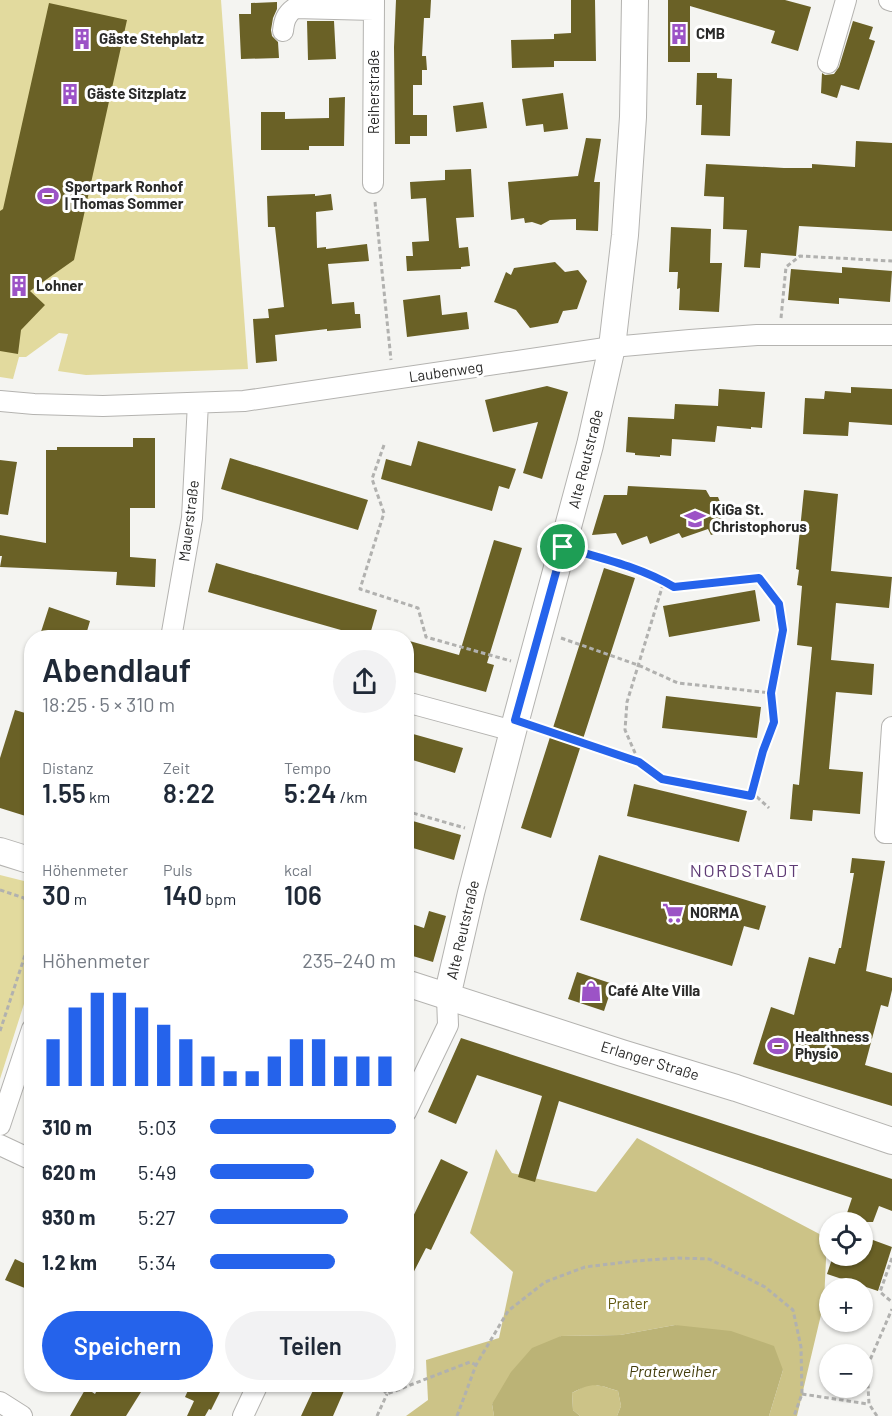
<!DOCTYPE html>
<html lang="de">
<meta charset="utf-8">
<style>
body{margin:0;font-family:Barlow,sans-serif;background:#f2f2f3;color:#1f2937;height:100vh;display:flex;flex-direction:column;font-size:22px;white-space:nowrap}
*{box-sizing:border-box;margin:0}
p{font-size:20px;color:#747a83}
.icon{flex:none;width:33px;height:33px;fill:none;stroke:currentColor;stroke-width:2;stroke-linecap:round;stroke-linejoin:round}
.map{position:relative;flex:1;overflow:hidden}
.panel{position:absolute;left:24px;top:630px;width:390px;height:762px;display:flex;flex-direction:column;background:#fff;border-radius:24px;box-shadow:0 2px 4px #0004}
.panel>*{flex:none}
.controls{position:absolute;left:819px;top:1212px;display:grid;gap:12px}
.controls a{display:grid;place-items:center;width:54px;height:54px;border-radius:50%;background:#fff;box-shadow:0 2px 4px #0004;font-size:30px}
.pin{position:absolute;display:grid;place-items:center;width:51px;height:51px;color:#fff;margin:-26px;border:3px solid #fff;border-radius:50%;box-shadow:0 2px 6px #0007}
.round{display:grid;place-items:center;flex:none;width:63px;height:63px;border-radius:32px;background:#f2f2f3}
.summary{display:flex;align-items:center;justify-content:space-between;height:102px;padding:0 18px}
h1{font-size:33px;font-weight:600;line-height:45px}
.stats{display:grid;grid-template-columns:repeat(3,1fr);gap:9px;height:102px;padding:6px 18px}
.stats div{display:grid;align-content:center}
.stats b{font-size:26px;font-weight:600}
.stats small{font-size:16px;font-weight:400}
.stats p{font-size:16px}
.chart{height:168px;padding:12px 18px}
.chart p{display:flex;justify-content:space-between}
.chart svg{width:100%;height:108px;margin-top:6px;stroke:#2563eb;stroke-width:6}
.primary-button{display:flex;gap:12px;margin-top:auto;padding:12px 18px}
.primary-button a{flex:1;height:69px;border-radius:36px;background:#2563eb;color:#fff;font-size:24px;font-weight:600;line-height:69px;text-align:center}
.primary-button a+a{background:#f2f2f3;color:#1f2937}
ul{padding:0 18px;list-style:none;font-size:20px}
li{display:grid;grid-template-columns:96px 72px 1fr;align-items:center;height:45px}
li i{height:15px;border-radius:8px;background:#2563eb}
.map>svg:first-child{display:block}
.green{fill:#e2da9e}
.forest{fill:#ccc387}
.water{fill:#bbb376}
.building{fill:#6a6126}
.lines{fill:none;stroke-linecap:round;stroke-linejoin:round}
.minor-casing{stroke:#b4b3b0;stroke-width:22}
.major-casing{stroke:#b4b3b0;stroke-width:28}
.path{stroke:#b1b1af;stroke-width:3;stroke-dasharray:4.5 3;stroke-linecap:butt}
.minor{stroke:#fff;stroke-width:20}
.major{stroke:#fff;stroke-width:26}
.route-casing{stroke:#fff;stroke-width:12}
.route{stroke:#2563eb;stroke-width:8}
.labels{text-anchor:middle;stroke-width:6;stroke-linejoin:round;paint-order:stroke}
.poi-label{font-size:15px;font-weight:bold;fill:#2a2a29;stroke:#fff;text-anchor:start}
.street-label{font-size:15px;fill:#2a2a29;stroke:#fff}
.park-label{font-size:15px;fill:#60570e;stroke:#fff}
.water-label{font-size:16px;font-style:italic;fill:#423c0a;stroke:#fff}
.quarter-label{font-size:18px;letter-spacing:1.5px;fill:#5f3b75;stroke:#fff}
</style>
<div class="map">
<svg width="892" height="1416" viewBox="0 0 892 1416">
<rect width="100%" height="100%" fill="#f4f4f1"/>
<path class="green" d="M 0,0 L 221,0 L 248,369 L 86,375 L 58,371 L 68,334 L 59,333 L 26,357 L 19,357 L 13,379 L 0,377 Z
M 0,875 L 32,883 L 31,982 L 0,1079 Z"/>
<path class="forest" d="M 637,1138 L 827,1238 L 824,1302 L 797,1416 L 769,1416 L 783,1370 L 675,1325 L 620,1335 L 561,1336 L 492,1404 L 494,1416 L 406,1416 L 428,1400 L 426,1360 L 499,1338 L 513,1272 L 470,1233 L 496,1149 L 512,1173 L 596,1192 Z
M 589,1384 L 602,1386 L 618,1391 L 621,1406 L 617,1416 L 580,1416 L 573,1410 L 572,1393 Z"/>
<path class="water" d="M 675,1325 L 731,1331 L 774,1346 L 783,1370 L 769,1416 L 617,1416 L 621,1406 L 618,1391 C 597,1384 592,1382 572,1393 L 573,1410 L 580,1416 L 494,1416 L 492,1404 L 511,1372 L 532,1348 L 561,1336 L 620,1335 Z"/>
<path class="building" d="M 396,0 L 431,0 L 430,18 L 424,18 L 422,56 L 426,56 L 427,70 L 422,70 L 422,85 L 413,85 L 413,115 L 427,115 L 427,136 L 410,136 L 410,144 L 395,144 L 394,47 Z
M 571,0 L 595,0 L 596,61 L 554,61 L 554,67 L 512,68 L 511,40 L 554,39 L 554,34 L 571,33 Z
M 668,0 L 785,0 L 811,7 L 798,51 L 771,43 L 775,31 L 690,6 L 690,62 L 668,62 Z
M 277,2 L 277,9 L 273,18 L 271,30 L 272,36 L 278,42 L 279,58 L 241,59 L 239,14 L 251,14 L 251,3 Z
M 49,3 L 127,20 L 74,260 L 30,291 L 45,305 L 21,330 L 18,354 L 0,351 L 0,211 L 3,209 Z
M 307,21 L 334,21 L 336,59 L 308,60 Z
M 853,21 L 873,27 L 869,39 L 875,41 L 859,90 L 841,85 L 837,98 L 821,93 L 822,73 L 825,75 L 834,74 L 839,67 Z
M 697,73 L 717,73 L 717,78 L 732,79 L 730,136 L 701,135 L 702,105 L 696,105 Z
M 563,93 L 568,129 L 544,132 L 543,124 L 526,126 L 522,99 Z
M 345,97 L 344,146 L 309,146 L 309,150 L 261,150 L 261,112 L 285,112 L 285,119 L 329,118 L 329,98 Z
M 483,102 L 487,128 L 456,132 L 453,106 Z
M 586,138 L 601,139 L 594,182 L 600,182 L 598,231 L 576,230 L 576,219 L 550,220 L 541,225 L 532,222 L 525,223 L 524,218 L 511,220 L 508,182 L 578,176 Z
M 856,141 L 892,143 L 892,231 L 799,226 L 796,256 L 761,253 L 760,268 L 744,267 L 747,230 L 723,229 L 724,197 L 704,196 L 706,164 L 784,168 L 812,168 L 812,164 L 855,167 Z
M 471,169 L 474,217 L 456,218 L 459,248 L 468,247 L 470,266 L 461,267 L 461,269 L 407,271 L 406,256 L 413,256 L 412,242 L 429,241 L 426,198 L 411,199 L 410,182 L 445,180 L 445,170 Z
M 315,194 L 315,196 L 331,194 L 333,210 L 316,212 L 317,248 L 326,247 L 326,249 L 367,244 L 369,261 L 328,264 L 332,304 L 354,302 L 355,314 L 360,314 L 361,328 L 327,331 L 327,329 L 275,335 L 277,361 L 256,363 L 253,319 L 269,318 L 268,309 L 284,307 L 275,227 L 268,227 L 267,196 Z
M 671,227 L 711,229 L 710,263 L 722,263 L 719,312 L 679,310 L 680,288 L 677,289 L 678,272 L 669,272 Z
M 555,262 L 565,272 L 578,270 L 587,281 L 577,309 L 563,311 L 558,323 L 530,328 L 516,310 L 494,302 L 506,272 L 511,275 L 514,268 Z
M 842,267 L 892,271 L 890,302 L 839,298 L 839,304 L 788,300 L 791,269 L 842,273 Z
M 440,295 L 442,315 L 467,312 L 469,329 L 407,337 L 403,300 Z
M 547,386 L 568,392 L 542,479 L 523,473 L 538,422 L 493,432 L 485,400 Z
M 851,387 L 892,389 L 892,425 L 849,422 L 848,436 L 803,434 L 805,398 L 824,399 L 825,391 L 851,393 Z
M 719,389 L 765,392 L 762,428 L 751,427 L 751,429 L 717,426 L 715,442 L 672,439 L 671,456 L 660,455 L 660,457 L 635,455 L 635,453 L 626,452 L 628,417 L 674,419 L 675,404 L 718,406 Z
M 133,438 L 155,438 L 155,508 L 130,508 L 130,557 L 156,559 L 155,587 L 116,585 L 117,572 L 0,567 L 2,556 L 0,556 L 0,535 L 46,543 L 46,450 L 57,450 L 57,447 L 133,447 Z
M 418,441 L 516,469 L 509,489 L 499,486 L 492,511 L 381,479 L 386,459 L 411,466 Z
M 230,458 L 368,500 L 358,530 L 221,489 Z
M 0,460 L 17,462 L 8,515 L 0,514 Z
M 628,486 L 706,490 L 710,497 L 718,497 L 726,517 L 723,517 L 728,529 L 711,535 L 708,529 L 682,538 L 679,533 L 650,544 L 647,536 L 622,545 L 616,533 L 592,535 L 604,495 L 627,495 Z
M 804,490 L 838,494 L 831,571 L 892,577 L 889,608 L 836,603 L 831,660 L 874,664 L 872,695 L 836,692 L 829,769 L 863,772 L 860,814 L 813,810 L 812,821 L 790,819 L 793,784 L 799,785 L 812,647 L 797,645 L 802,586 L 797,585 L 799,570 L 796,569 Z
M 494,540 L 522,548 L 487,663 L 494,665 L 486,692 L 406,670 L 406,640 L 459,655 Z
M 216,563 L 377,610 L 369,638 L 208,592 Z
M 604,568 L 635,578 L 551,838 L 521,828 Z
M 755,590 L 760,621 L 669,637 L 663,606 Z
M 49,607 L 90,621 L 85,638 L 39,638 Z
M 666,696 L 761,707 L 757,738 L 662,728 Z
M 15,710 L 32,715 L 32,818 L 0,808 L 0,758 Z
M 406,732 L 463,748 L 455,773 L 406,758 Z
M 634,784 L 747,811 L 739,842 L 627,816 Z
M 406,819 L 461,835 L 454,860 L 406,846 Z
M 599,855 L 766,906 L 759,930 L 744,926 L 732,966 L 580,920 Z
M 852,858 L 885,861 L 866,971 L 892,978 L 892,990 L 888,1007 L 881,1005 L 865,1065 L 892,1073 L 892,1106 L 753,1064 L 771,1007 L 794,1015 L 809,957 L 835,964 L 839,948 L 841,948 L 854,873 L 850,873 Z
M 429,911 L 446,916 L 433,962 L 406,954 L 406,922 L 424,928 Z
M 577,972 L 613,984 L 604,1011 L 568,999 Z
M 461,1038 L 892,1179 L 892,1211 L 879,1206 L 873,1222 L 844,1222 L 852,1198 L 559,1101 L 535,1182 L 518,1177 L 542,1096 L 477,1075 L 456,1124 L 428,1112 Z
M 441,1159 L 468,1172 L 431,1250 L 426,1248 L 406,1287 L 406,1231 Z
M 862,1236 L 892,1247 L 878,1291 L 827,1274 L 833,1256 L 862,1256 Z
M 15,1259 L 32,1267 L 32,1291 L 5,1280 Z
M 100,1384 L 146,1384 L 126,1416 L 70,1416 L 86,1388 L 95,1394 Z
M 191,1384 L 224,1384 L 211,1410 L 209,1409 L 205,1416 L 187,1416 L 194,1401 L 185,1397 Z
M 316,1384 L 347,1384 L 333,1416 L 301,1416 Z"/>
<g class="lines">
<defs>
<path id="minor" d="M 889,0 L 892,1
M 283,31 C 284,21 286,14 295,8 L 374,10
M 828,63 L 846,0
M 373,183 L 374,0
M 0,401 L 34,404 L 103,406 L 244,401 L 612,347 L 690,340 L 757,335 L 892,335
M 171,638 L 192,518 L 198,403
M 406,702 L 513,731
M 892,727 L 885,833 L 892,833
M 406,1112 L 448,1025 L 447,997
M 0,1125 L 32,1029
M 0,1145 L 32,1160
M 0,1402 L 22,1416
M 243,1416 L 258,1384"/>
<path id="major" d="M 0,851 L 32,861
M 406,983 L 622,1053 L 736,1088 L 892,1141
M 447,997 L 471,893 L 513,731 L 590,445 L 612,347 L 625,235 L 633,117 L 635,0"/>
</defs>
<use href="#minor" class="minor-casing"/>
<use href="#major" class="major-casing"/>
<path class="path" d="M 375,202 L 391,360
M 781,318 L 786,267 L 800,256 L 892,261
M 384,445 L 372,479 L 384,513 L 360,589 L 418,608 L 426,637 L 511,661
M 582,552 L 624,565 L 664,581 L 627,702 L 625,730 L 639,762
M 664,581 L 674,587 L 759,578 L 779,604 L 783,630 L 771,693 L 774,722 L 763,751 L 751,796
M 561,638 L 638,665 L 678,683 L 771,693
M 537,728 L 639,762 L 662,779 L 757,797 L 769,808
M 406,811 L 465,828
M 0,890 L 24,898 L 32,909
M 0,1031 L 32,934
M 892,1258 L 880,1292 L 892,1302
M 378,1384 L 387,1394 L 470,1362 L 476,1365
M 802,1394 L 868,1404
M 377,1416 L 387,1394
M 457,1416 L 476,1365 L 508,1311 L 545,1282 L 585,1267 L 635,1261 L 678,1258 L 709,1259 L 765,1287 L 793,1310 L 801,1347 L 802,1394 L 794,1416
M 877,1416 L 869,1404 L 867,1367 L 892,1309"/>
<use href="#minor" class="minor"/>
<use href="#major" class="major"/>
</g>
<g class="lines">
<defs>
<path id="route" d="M 563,547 C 601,558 640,567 674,587 L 759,578 L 779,604 L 783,630 L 771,693 L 774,722 L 763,751 L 751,796 L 662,779 L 639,762 L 515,720 Z"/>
</defs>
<use href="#route" class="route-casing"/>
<use href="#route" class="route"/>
</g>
<defs>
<symbol id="building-bare" viewBox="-9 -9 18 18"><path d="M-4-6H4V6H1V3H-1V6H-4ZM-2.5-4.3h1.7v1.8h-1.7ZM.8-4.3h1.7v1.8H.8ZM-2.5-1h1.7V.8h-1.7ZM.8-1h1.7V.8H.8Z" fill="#9c53c6" stroke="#fff" stroke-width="2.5" paint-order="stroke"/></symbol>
<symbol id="stadium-bare" viewBox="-9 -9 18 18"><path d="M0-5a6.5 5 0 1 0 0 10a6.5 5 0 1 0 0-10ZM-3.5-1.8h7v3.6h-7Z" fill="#9c53c6" stroke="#fff" stroke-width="2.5" paint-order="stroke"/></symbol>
<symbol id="school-bare" viewBox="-9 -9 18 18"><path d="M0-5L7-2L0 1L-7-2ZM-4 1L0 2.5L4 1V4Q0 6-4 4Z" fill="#9c53c6" stroke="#fff" stroke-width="2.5" paint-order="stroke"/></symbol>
<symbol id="supermarket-bare" viewBox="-9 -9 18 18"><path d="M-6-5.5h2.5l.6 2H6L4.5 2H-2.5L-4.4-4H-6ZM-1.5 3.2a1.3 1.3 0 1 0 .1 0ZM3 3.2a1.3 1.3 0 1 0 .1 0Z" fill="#9c53c6" stroke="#fff" stroke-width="2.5" paint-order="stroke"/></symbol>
<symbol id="shop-bare" viewBox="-9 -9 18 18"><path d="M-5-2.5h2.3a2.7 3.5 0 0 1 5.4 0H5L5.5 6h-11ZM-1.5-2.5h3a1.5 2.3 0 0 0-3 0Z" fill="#9c53c6" stroke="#fff" stroke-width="2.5" paint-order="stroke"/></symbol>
</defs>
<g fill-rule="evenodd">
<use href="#building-bare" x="664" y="19" width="30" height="30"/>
<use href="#building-bare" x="67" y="24" width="30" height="30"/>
<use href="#building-bare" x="55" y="79" width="30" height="30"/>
<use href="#stadium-bare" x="33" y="181" width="30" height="30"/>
<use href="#building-bare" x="4" y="271" width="30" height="30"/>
<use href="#school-bare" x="680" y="504" width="30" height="30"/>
<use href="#supermarket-bare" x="658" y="898" width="30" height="30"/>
<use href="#shop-bare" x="576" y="976" width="30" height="30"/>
<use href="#stadium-bare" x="763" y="1031" width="30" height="30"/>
</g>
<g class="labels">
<g class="poi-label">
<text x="696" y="39">CMB</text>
<text x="99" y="44">Gäste Stehplatz</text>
<text x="87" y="99">Gäste Sitzplatz</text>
<text x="65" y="192">Sportpark Ronhof<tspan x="65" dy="17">| Thomas Sommer</tspan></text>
<text x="36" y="291">Lohner</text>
<text x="712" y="515">KiGa St.<tspan x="712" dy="17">Christophorus</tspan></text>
<text x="690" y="918">NORMA</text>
<text x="608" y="996">Café Alte Villa</text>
<text x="795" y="1042">Healthness<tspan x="795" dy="17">Physio</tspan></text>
</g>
<g class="street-label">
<text transform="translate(374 92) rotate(-90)" y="5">Reiherstraße</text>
<text transform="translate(446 372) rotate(-8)" y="5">Laubenweg</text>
<text transform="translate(586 459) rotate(-76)" y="5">Alte Reutstraße</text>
<text transform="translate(189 521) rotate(-83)" y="5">Mauerstraße</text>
<text transform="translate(463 930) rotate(-77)" y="5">Alte Reutstraße</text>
<text transform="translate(650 1061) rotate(17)" y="5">Erlanger Straße</text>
</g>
<g class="park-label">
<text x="628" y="1309">Prater</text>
</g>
<g class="water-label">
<text x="673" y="1377">Praterweiher</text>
</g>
<g class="quarter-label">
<text x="745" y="877">NORDSTADT</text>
</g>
</g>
</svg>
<div class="controls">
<a><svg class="icon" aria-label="locate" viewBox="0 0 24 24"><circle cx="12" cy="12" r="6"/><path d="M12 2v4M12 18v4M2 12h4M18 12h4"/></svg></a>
<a>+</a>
<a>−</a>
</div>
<div class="pin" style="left:563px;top:547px;background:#1e9e55"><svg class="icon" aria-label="arrive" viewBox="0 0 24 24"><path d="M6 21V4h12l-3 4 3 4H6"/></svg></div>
<section class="panel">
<div class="summary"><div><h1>Abendlauf</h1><p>18:25 · 5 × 310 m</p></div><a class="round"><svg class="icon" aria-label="share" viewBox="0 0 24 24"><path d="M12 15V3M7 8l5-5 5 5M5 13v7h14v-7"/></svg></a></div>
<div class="stats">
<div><p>Distanz</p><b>1.55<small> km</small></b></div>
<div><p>Zeit</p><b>8:22</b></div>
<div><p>Tempo</p><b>5:24<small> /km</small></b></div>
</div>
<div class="stats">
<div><p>Höhenmeter</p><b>30<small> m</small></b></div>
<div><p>Puls</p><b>140<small> bpm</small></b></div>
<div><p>kcal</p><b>106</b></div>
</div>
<div class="chart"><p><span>Höhenmeter</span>235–240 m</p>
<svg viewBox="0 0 160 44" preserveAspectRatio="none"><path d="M5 44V25M15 44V12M25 44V6M35 44V6M45 44V12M55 44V19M65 44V25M75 44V32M85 44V38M95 44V38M105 44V32M115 44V25M125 44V25M135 44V32M145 44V32M155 44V32"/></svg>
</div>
<ul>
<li><b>310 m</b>5:03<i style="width:100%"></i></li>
<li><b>620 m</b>5:49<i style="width:56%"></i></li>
<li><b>930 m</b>5:27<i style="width:74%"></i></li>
<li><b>1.2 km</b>5:34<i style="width:67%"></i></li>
</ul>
<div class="primary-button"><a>Speichern</a><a>Teilen</a></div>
</section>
</div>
